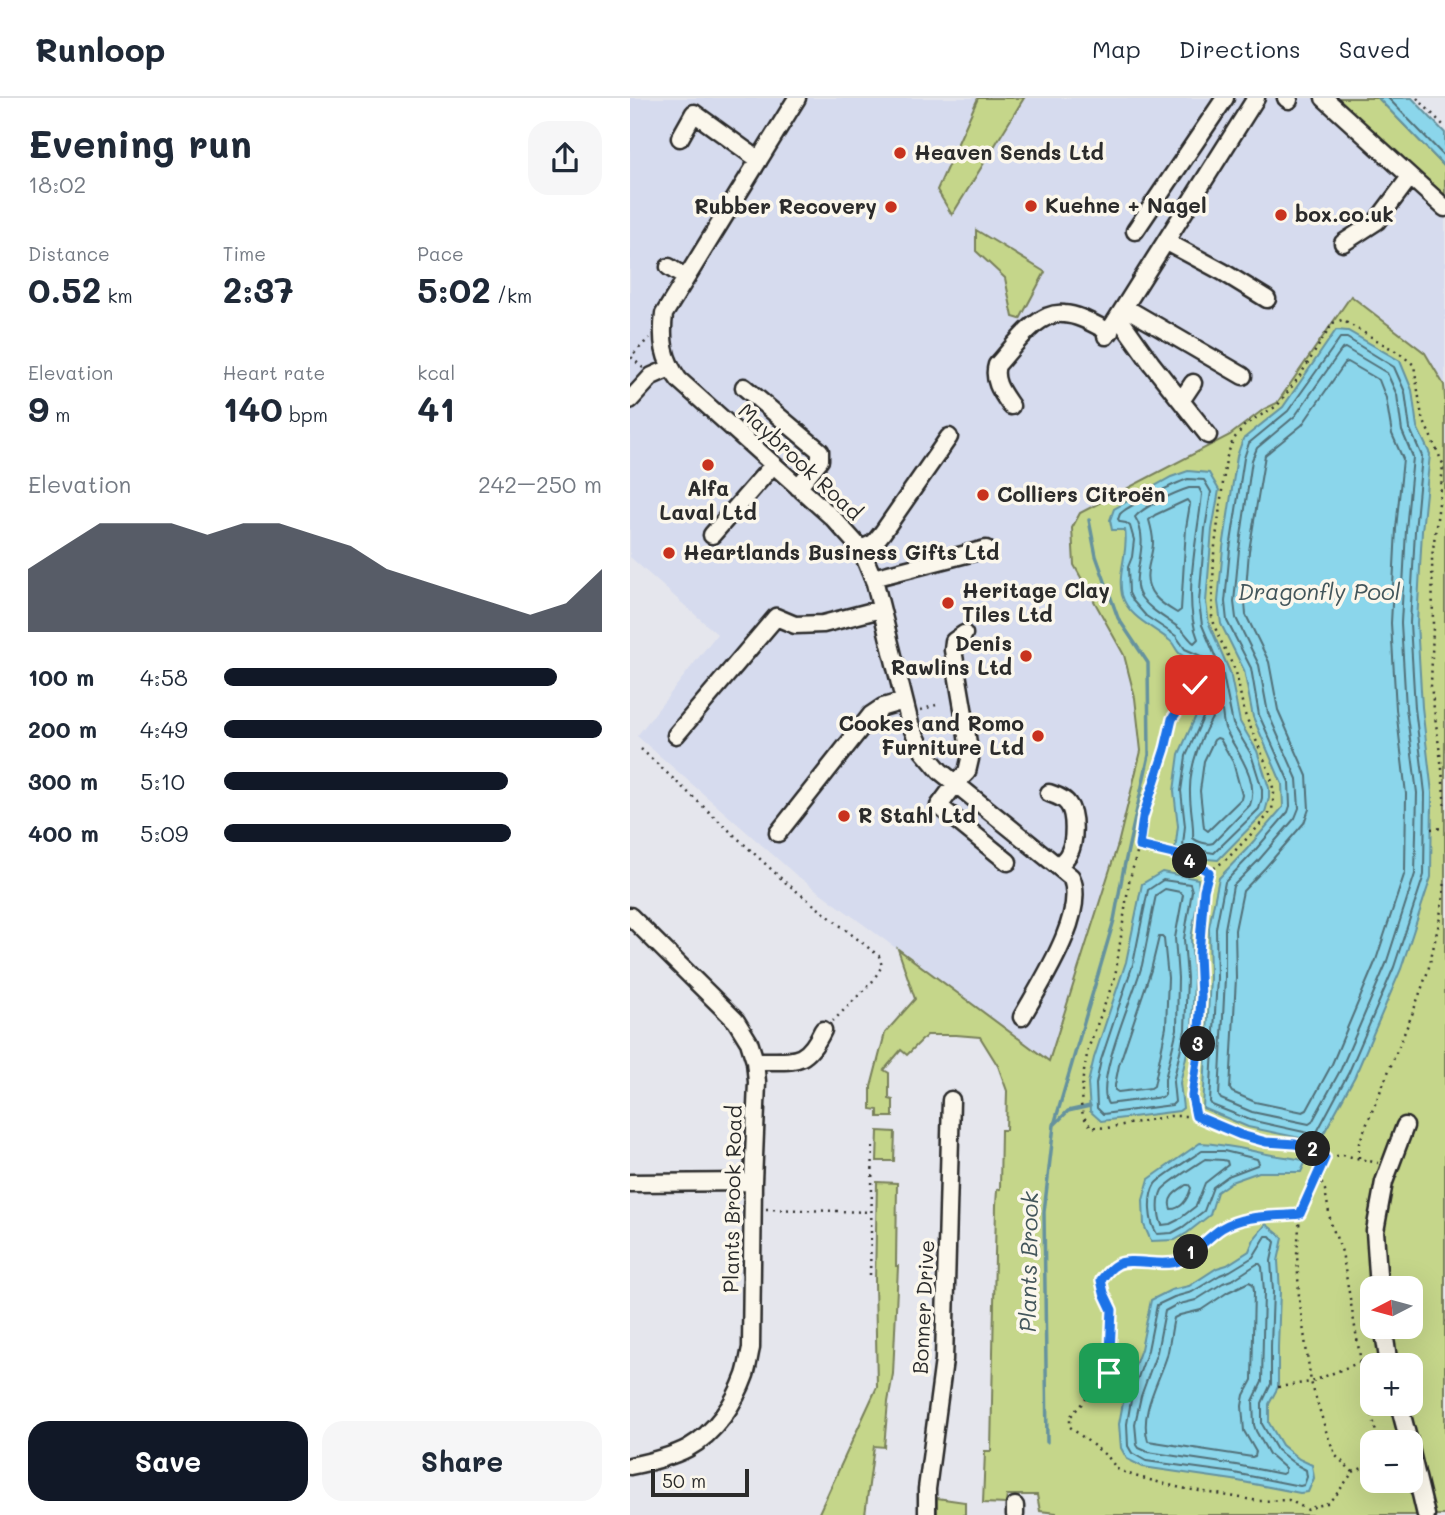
<!DOCTYPE html>
<meta charset="utf-8">
<style>
body{margin:0;font-family:Mali,sans-serif;background:#f6f6f7;color:#1f2937;height:100vh;display:flex;flex-direction:column;font-size:26px;white-space:nowrap}
*{box-sizing:border-box;margin:0}
p{font-size:23px;color:#747a83}
.icon{flex:none;width:38px;height:38px;fill:none;stroke:currentColor;stroke-width:2;stroke-linecap:round;stroke-linejoin:round}
.map{position:relative;flex:1;overflow:hidden}
.side{display:flex;flex-direction:column;background:#fff;width:630px}
.side>*{flex:none}
.needle{width:46px;rotate:264deg}
.controls{position:absolute;left:730px;top:1178px;display:grid;gap:14px}
.controls a{display:grid;place-items:center;width:63px;height:63px;border-radius:14px;background:#fff;box-shadow:0 7px 28px #0002;font-size:35px}
.scale{position:absolute;left:21px;bottom:18px;width:98px;box-sizing:border-box;padding-left:7px;border:4px solid #2b2b2b;border-top:0;font-size:19px;line-height:24px;white-space:nowrap;color:#2b2b2b;-webkit-text-stroke:5px #fbf7ec;paint-order:stroke}
.pin{position:absolute;display:grid;place-items:center;width:60px;height:60px;color:#fff;margin:-30px;border-radius:14px;box-shadow:0 4px 10px #0006}
.km{position:absolute;width:35px;height:35px;margin:-18px;border-radius:50%;background:#222;color:#fff;font-size:19px;line-height:35px;text-align:center}
.round{display:grid;place-items:center;flex:none;width:74px;height:74px;border-radius:21px;background:#f6f6f7}
.head{display:flex;align-items:center;justify-content:space-between;height:119px;padding:0 28px}
h1{font-size:38px;font-weight:800;line-height:52px}
.figures{display:grid;grid-template-columns:repeat(3,1fr);gap:10px;height:119px;padding:7px 28px}
.figures div{display:grid;align-content:center}
.figures b{font-size:35px;font-weight:800}
.figures small{font-size:19px;font-weight:400}
.figures p{font-size:19px}
.chart{height:196px;padding:14px 28px}
.chart p{display:flex;justify-content:space-between}
.chart svg{width:100%;height:126px;margin-top:7px;fill:#111827;opacity:.7}
.primary-button{display:flex;gap:14px;margin-top:auto;padding:14px 28px}
.primary-button a{flex:1;height:80px;border-radius:21px;background:#111827;color:#fff;font-size:28px;font-weight:800;line-height:80px;text-align:center}
.primary-button a+a{background:#f6f6f7;color:#1f2937}
ul{padding:0 28px;list-style:none;font-size:23px}
li{display:grid;grid-template-columns:112px 84px 1fr;align-items:center;height:52px}
li i{height:18px;border-radius:9px;background:#111827}
header{display:flex;align-items:center;gap:42px;box-sizing:border-box;height:98px;padding:0 35px;background:#fff;border-bottom:2px solid #e0e1e3}
header strong{font-size:33px}
nav{display:flex;gap:38px;margin-inline-start:auto;font-size:24px}
main{display:flex;flex:1;min-height:0}
.map>svg:first-child{display:block}
.built{fill:#d6dbee}
.green{fill:#c5d68a;stroke:#78805a;stroke-width:2;fill-rule:evenodd}
.water{fill:#8bd6eb;stroke:#65929e;stroke-width:2}
.lines{fill:none;stroke-linecap:round;stroke-linejoin:round}
.shore{stroke:#516f78;stroke-width:2}
.stream{stroke:#65929e;stroke-width:3.5}
.minor-casing{stroke:#2b2b2b;stroke-width:21}
.path{stroke:#2b2b2b;stroke-width:2.5;stroke-dasharray:2 5;stroke-linecap:butt}
.minor{stroke:#fbf7ec;stroke-width:16}
.route-casing{stroke:#fff;stroke-width:14}
.route{stroke:#1a73e8;stroke-width:9}
.poi-dot{fill:#c8321e;stroke:#fbf7ec;stroke-width:2.5}
.labels{text-anchor:middle;stroke-width:7;stroke-linejoin:round;paint-order:stroke}
.poi-label{font-size:21px;font-weight:bold;fill:#2b2b2b;stroke:#fbf7ec;text-anchor:start}
.street-label{font-size:21px;fill:#2b2b2b;stroke:#fbf7ec}
.water-label{font-size:23px;font-style:italic;fill:#43565b;stroke:#fbf7ec}
</style>
<header>
<strong>Runloop</strong>
<nav><a>Map</a><a>Directions</a><a>Saved</a></nav>
</header>
<main>
<section class="side">
<div class="head"><div><h1>Evening run</h1><p>18:02</p></div><a class="round"><svg class="icon" aria-label="share" viewBox="0 0 24 24"><path d="M12 15V3M7 8l5-5 5 5M5 13v7h14v-7"/></svg></a></div>
<div class="figures">
<div><p>Distance</p><b>0.52<small> km</small></b></div>
<div><p>Time</p><b>2:37</b></div>
<div><p>Pace</p><b>5:02<small> /km</small></b></div>
</div>
<div class="figures">
<div><p>Elevation</p><b>9<small> m</small></b></div>
<div><p>Heart rate</p><b>140<small> bpm</small></b></div>
<div><p>kcal</p><b>41</b></div>
</div>
<div class="chart"><p><span>Elevation</span>242–250 m</p>
<svg viewBox="0 0 160 44" preserveAspectRatio="none"><path d="M0 44V22L10 14L20 6L30 6L40 6L50 10L60 6L70 6L80 10L90 14L100 22L110 26L120 30L130 34L140 38L150 34L160 22V44z"/></svg>
</div>
<ul>
<li><b>100 m</b>4:58<i style="width:88%"></i></li>
<li><b>200 m</b>4:49<i style="width:100%"></i></li>
<li><b>300 m</b>5:10<i style="width:75%"></i></li>
<li><b>400 m</b>5:09<i style="width:76%"></i></li>
</ul>
<div class="primary-button"><a>Save</a><a>Share</a></div>
</section>
<div class="map">
<svg width="815" height="1417" viewBox="0 0 815 1417">
<rect width="100%" height="100%" fill="#e5e6ed"/>
<filter id="ink" filterUnits="userSpaceOnUse"><feTurbulence type="fractalNoise" baseFrequency=".0143" numOctaves="2"/><feDisplacementMap in="SourceGraphic" scale="14" xChannelSelector="R" yChannelSelector="G"/><feConvolveMatrix kernelMatrix="1 2 1 2 8 2 1 2 1" color-interpolation-filters="sRGB"/></filter>
<g filter="url(#ink)">
<path class="built" d="M 0,0 L 748,0 L 815,69 L 815,301 L 814,287 L 721,198 L 647,305 L 634,312 L 600,337 L 450,415 L 444,467 L 494,557 L 505,600 L 511,653 L 488,746 L 419,964 L 401,949 L 166,777 L 7,638 L 87,536 L 0,459 Z"/>
<path class="green" d="M 348,0 L 394,0 L 322,117 L 307,92 Z
M 705,0 L 748,0 L 815,69 L 815,97 L 746,38 Z
M 346,132 L 415,174 L 390,221 L 383,219 L 375,180 L 346,153 Z
M 721,198 L 795,255 L 814,287 L 815,301 L 815,1417 L 426,1417 L 426,1415 L 410,1413 L 407,1397 L 377,1397 L 376,1406 L 353,1405 L 355,1353 L 361,1353 L 366,1107 L 367,1092 L 370,1091 L 371,1032 L 376,1032 L 377,993 L 368,968 L 350,939 L 326,937 L 297,937 L 277,957 L 271,952 L 254,972 L 259,975 L 259,1001 L 263,1002 L 263,1019 L 248,1019 L 248,1012 L 241,1011 L 241,989 L 255,935 L 285,901 L 268,851 L 419,963 L 488,746 L 511,653 L 505,600 L 494,557 L 444,467 L 442,430 L 450,415 L 600,337 L 634,311 L 647,305 ZM 742,1190 L 780,1190 L 780,1228 L 742,1228 ZM 742,1267 L 780,1267 L 780,1306 L 742,1306 ZM 742,1344 L 780,1344 L 780,1382 L 742,1382 Z
M 248,1033 L 265,1034 L 264,1063 L 247,1063 Z
M 247,1084 L 267,1085 L 266,1168 L 268,1168 L 263,1276 L 258,1304 L 254,1349 L 244,1348 L 235,1417 L 188,1417 L 247,1289 L 245,1183 Z
M 307,1400 L 335,1404 L 335,1417 L 307,1417 Z"/>
<path class="water" d="M 748,0 L 782,0 L 815,35 L 815,69 Z
M 706,232 L 718,233 L 770,263 L 782,292 L 787,329 L 800,356 L 792,433 L 787,525 L 792,609 L 802,695 L 801,779 L 771,871 L 725,978 L 689,1044 L 618,1029 L 573,1010 L 580,880 L 579,829 L 589,780 L 616,752 L 653,709 L 652,686 L 623,619 L 614,572 L 591,526 L 588,504 L 593,450 L 607,358 L 613,341 L 653,309 Z
M 558,373 L 579,375 L 589,392 L 582,432 L 576,504 L 579,526 L 600,574 L 610,624 L 627,653 L 639,690 L 639,700 L 635,714 L 588,762 L 577,761 L 545,753 L 548,728 L 544,693 L 549,656 L 572,604 L 574,585 L 573,568 C 566,562 555,561 549,555 C 545,551 544,545 539,542 C 523,529 498,519 492,497 C 487,474 499,454 495,432 L 482,432 L 480,422 L 484,411 L 541,379 Z
M 532,774 L 568,781 L 569,793 L 561,841 L 564,879 L 562,933 L 550,985 L 553,1010 L 549,1013 L 471,1023 L 460,1013 L 458,985 L 464,960 L 496,864 L 512,786 Z
M 570,1045 C 596,1046 613,1051 637,1056 C 650,1059 663,1059 676,1063 L 671,1074 L 629,1074 L 601,1084 L 587,1094 L 580,1117 L 557,1135 L 545,1142 L 521,1143 L 514,1127 L 513,1102 L 519,1081 Z
M 636,1126 L 653,1140 L 648,1163 L 650,1193 L 648,1249 L 648,1289 L 639,1306 L 639,1325 L 652,1347 L 669,1361 L 682,1367 L 684,1380 L 678,1394 L 670,1395 L 603,1382 L 513,1369 L 497,1361 L 491,1350 L 489,1326 L 495,1294 L 511,1251 L 521,1202 L 541,1192 L 559,1188 L 587,1170 L 597,1167 L 619,1153 L 624,1141 Z"/>
<g class="lines">
<path class="shore" d="M 758,0 L 815,59
M 710,240 L 717,240 L 764,269 L 775,294 L 780,331 L 792,358 L 785,433 L 780,525 L 785,610 L 795,695 L 794,777 L 764,869 L 719,974 L 687,1034 L 683,1036 L 620,1022 L 582,1007 L 580,1004 L 587,880 L 586,830 L 595,784 L 621,757 L 658,714 L 660,708 L 659,684 L 629,617 L 621,570 L 597,523 L 595,504 L 600,451 L 614,360 L 619,345 L 658,313 Z
M 715,250 L 757,275 L 767,297 L 772,333 L 783,359 L 776,432 L 771,525 L 776,610 L 787,695 L 785,776 L 756,866 L 711,971 L 682,1024 L 679,1026 L 622,1014 L 591,1001 L 589,998 L 595,880 L 595,831 L 603,788 L 628,763 L 665,720 L 669,710 L 667,681 L 638,615 L 629,567 L 606,520 L 604,504 L 609,452 L 622,362 L 627,350 L 665,318 L 712,251 Z
M 718,264 L 749,282 L 756,300 L 762,336 L 773,361 L 766,431 L 761,525 L 766,611 L 776,696 L 775,774 L 746,862 L 702,966 L 677,1012 L 673,1014 L 625,1004 L 602,994 L 600,991 L 606,880 L 605,832 L 613,793 L 635,770 L 674,725 L 679,711 L 677,678 L 648,612 L 639,564 L 616,517 L 615,504 L 619,453 L 635,357 L 672,327 L 715,265 Z
M 558,381 L 574,382 L 581,394 L 575,431 L 569,504 L 572,527 L 593,577 L 603,626 L 621,656 L 632,691 L 632,700 L 629,711 L 584,755 L 578,754 L 553,747 L 555,728 L 551,693 L 556,658 L 579,606 L 581,585 L 580,568 L 578,563 L 571,558 L 555,551 L 546,538 L 516,518 L 503,503 L 499,495 L 498,469 L 502,459 L 504,442 L 500,428 L 496,425 L 490,424 L 488,421 C 489,420 489,418 490,416 C 497,408 546,385 558,381 Z
M 559,390 L 569,390 L 572,396 C 568,437 552,502 568,541 L 564,545 C 558,541 556,534 549,530 C 536,520 521,513 511,499 C 497,479 523,448 505,419 C 513,409 546,394 559,390 Z
M 557,402 L 560,406 L 556,430 L 551,512 L 547,515 C 530,505 514,494 518,472 C 519,463 523,454 523,444 C 523,437 521,429 519,422 L 525,417 Z
M 587,612 L 592,613 C 593,619 593,625 595,630 C 605,653 630,680 620,707 L 583,745 C 578,747 567,744 563,740 C 564,725 560,711 560,695 C 559,667 572,635 587,612 Z
M 587,640 L 590,641 L 603,664 L 612,697 L 611,701 L 578,733 L 574,730 L 570,693 L 574,663 L 584,642 Z
M 533,782 L 560,786 L 562,793 L 554,841 L 557,880 L 555,932 L 543,984 L 545,1004 L 542,1007 L 473,1016 L 467,1010 L 466,986 L 471,962 L 503,866 L 518,792 Z
M 535,791 L 550,794 L 553,797 L 545,840 L 548,880 L 547,931 L 535,981 L 535,997 L 532,999 L 478,1006 C 464,983 505,895 512,867 C 517,844 521,820 526,797 Z
M 529,839 L 532,839 L 534,841 L 538,880 L 536,929 L 524,988 L 521,990 L 488,994 L 485,992 L 485,987 L 489,967 L 521,872 Z
M 572,1053 L 594,1053 L 627,1061 L 629,1065 L 627,1067 L 598,1078 L 583,1089 L 574,1113 L 553,1129 L 542,1135 L 527,1136 C 519,1124 517,1099 525,1086 C 529,1080 563,1059 572,1053 Z
M 575,1061 L 593,1062 L 597,1063 L 598,1067 L 575,1085 L 566,1108 L 548,1122 L 540,1126 L 532,1127 C 528,1118 527,1102 532,1092 C 537,1085 566,1067 575,1061 Z
M 556,1087 L 559,1087 L 561,1090 C 558,1100 552,1111 541,1111 C 536,1099 547,1093 556,1087 Z
M 636,1138 L 640,1138 L 645,1144 L 641,1163 L 643,1193 L 641,1248 L 641,1286 L 632,1305 L 632,1326 L 647,1352 L 665,1366 L 676,1372 L 677,1379 L 674,1387 L 670,1388 L 604,1375 L 516,1363 L 502,1355 L 498,1348 L 497,1326 L 502,1296 L 518,1252 L 527,1207 L 544,1199 L 562,1194 L 590,1177 L 600,1173 L 623,1159 Z
M 627,1166 L 630,1166 L 632,1169 L 634,1193 L 632,1284 L 623,1303 L 624,1327 L 626,1333 L 639,1356 L 655,1370 L 655,1374 L 652,1376 L 606,1367 L 518,1354 L 509,1350 L 507,1347 L 505,1326 L 511,1298 L 527,1254 L 535,1213 L 546,1207 L 566,1202 L 593,1185 L 604,1181 Z
M 619,1184 L 623,1186 L 624,1193 L 622,1282 L 614,1297 L 612,1308 L 614,1333 L 626,1354 L 625,1358 L 622,1359 L 518,1343 C 509,1315 529,1284 537,1258 C 540,1246 541,1233 544,1220 L 550,1217 L 571,1212 L 598,1194 Z"/>
<path class="stream" d="M 424,1027 L 484,822 L 493,774 L 519,657 L 518,565 L 488,520 L 466,458 L 459,422
M 417,1344 L 414,1114 L 424,1027 L 438,1013 L 460,1008"/>
<defs>
<path id="minor" d="M 167,0 L 34,216 C 31,242 33,261 49,282 L 203,420 L 231,451 L 245,485 L 280,626 L 293,653 L 310,673 L 441,779 C 458,815 409,888 392,919
M 656,0 L 659,2
M 694,0 L 815,110
M 50,40 L 64,15 L 129,62
M 505,133 L 595,0
M 537,144 L 593,174 L 637,201
M 713,145 L 747,123 L 780,79
M 39,169 L 56,180
M 496,210 L 613,278
M 489,220 L 521,265 L 578,337
M 476,238 L 626,0
M 114,289 L 190,353 L 190,362 L 168,389
M 0,302 L 22,278 L 40,270
M 551,303 L 563,285
M 381,308 C 373,296 362,283 367,267 C 383,250 407,212 434,216 C 450,217 465,227 480,234
M 82,437 L 143,367
M 231,451 L 244,445 L 253,434 L 319,339
M 243,480 L 356,451
M 334,536 L 324,543 L 323,552 L 334,616 L 340,661 L 337,674 L 326,685 L 309,708 L 378,764
M 46,637 L 146,519 L 165,527 L 193,526 L 251,511
M 419,695 C 425,697 434,700 438,706 C 446,716 445,745 439,755 C 437,760 432,764 428,768
M 148,735 L 241,617 L 253,609 L 274,603
M 0,818 L 106,923 L 119,944 L 125,963 L 127,984 L 123,1084 L 121,1250 C 119,1258 118,1268 115,1277 C 105,1305 85,1335 58,1350 C 41,1359 20,1364 0,1368
M 125,963 C 162,962 175,970 193,932
M 0,1085 L 123,1084
M 749,1190 L 745,1133 L 754,1084 L 775,1028
M 753,1228 L 759,1267
M 769,1306 L 779,1344
M 780,1350 L 796,1417
M 297,1417 L 297,1391 L 314,1262 L 321,1002
M 385,1417 L 385,1408"/>
</defs>
<use href="#minor" class="minor-casing"/>
<path class="path" d="M 787,0 L 815,29
M 13,270 L 1,259 L 19,240
M 568,564 L 565,587 L 543,621 L 535,651 L 513,719 L 509,748 L 499,784 L 485,879 L 458,951 L 453,979 L 451,1006 L 453,1018 L 461,1029 L 477,1030 L 540,1018 L 566,1018 L 611,1037 L 636,1044 L 665,1046 L 682,1051 L 695,1060
M 291,612 L 306,607
M 11,651 L 155,784 L 249,858 L 252,868 L 242,884 L 203,923
M 801,731 L 815,730
M 509,748 L 552,758 L 579,774
M 566,1018 L 562,997 L 567,962 L 571,899 L 569,856 L 574,792 L 579,774 L 598,760 L 628,729 L 642,712 L 644,695 L 640,675 L 614,614 L 606,574 L 587,535 L 582,519 L 584,456 L 596,361 L 603,342 L 616,326 L 647,308 L 669,279 L 703,225 L 712,222 L 769,255 L 784,267 L 792,319 L 813,366 L 811,390 L 802,459 L 803,528 L 801,588 L 812,671 L 815,711
M 729,1060 L 729,1045 L 783,914 L 798,873 L 809,825 L 815,784
M 686,1081 L 691,1084 L 695,1092 L 701,1126 L 712,1154 L 731,1264 L 748,1344
M 136,1111 L 241,1114
M 670,1116 C 645,1119 612,1116 590,1131 C 578,1140 561,1160 546,1163 C 530,1167 497,1160 486,1167 C 480,1170 475,1177 471,1182 L 474,1195 L 482,1212 L 479,1275 L 477,1283 L 467,1288 L 440,1319 L 440,1329 L 478,1359 L 487,1371 L 504,1378 L 551,1390 L 629,1403 L 659,1402 L 678,1412 L 686,1408 L 696,1406 L 706,1397 L 723,1374 L 742,1366
M 240,1177 L 243,1044
M 648,1289 L 681,1284 L 745,1258
M 723,1374 L 706,1358 L 697,1336 L 681,1284 L 669,1199 L 667,1156 L 670,1116 L 695,1060 L 713,1057 L 748,1065"/>
<use href="#minor" class="minor"/>
</g>
</g>
<g class="lines" filter="url(#ink)">
<defs>
<path id="route" d="M 479,1275 L 482,1212 L 474,1195 L 471,1182 C 475,1177 480,1170 486,1167 C 499,1158 532,1170 549,1163 C 563,1157 579,1138 592,1130 C 615,1116 645,1119 670,1116 L 695,1060 L 682,1051 L 665,1046 L 636,1044 L 611,1037 L 566,1018 L 562,998 L 567,962 L 571,899 L 569,856 L 574,792 L 579,774 L 552,758 L 509,748 L 513,719 L 535,651 L 542,621 L 565,587"/>
</defs>
<use href="#route" class="route-casing"/>
<use href="#route" class="route"/>
</g>
<g class="poi-dot">
<circle cx="270" cy="55" r="7"/>
<circle cx="401" cy="108" r="7"/>
<circle cx="261" cy="109" r="7"/>
<circle cx="651" cy="117" r="7"/>
<circle cx="78" cy="367" r="7"/>
<circle cx="353" cy="397" r="7"/>
<circle cx="39" cy="455" r="7"/>
<circle cx="318" cy="505" r="7"/>
<circle cx="396" cy="558" r="7"/>
<circle cx="408" cy="638" r="7"/>
<circle cx="214" cy="718" r="7"/>
</g>
<g class="labels">
<g class="poi-label">
<text x="284" y="62">Heaven Sends Ltd</text>
<text x="415" y="115">Kuehne + Nagel</text>
<text x="247" y="116" text-anchor="end">Rubber Recovery</text>
<text x="665" y="124">box.co.uk</text>
<text x="78" y="398" text-anchor="middle">Alfa<tspan x="78" dy="24">Laval Ltd</tspan></text>
<text x="367" y="404">Colliers Citroën</text>
<text x="53" y="462">Heartlands Business Gifts Ltd</text>
<text x="332" y="500">Heritage Clay<tspan x="332" dy="24">Tiles Ltd</tspan></text>
<text x="382" y="553" text-anchor="end">Denis<tspan x="382" dy="24">Rawlins Ltd</tspan></text>
<text x="394" y="633" text-anchor="end">Cookes and Romo<tspan x="394" dy="24">Furniture Ltd</tspan></text>
<text x="228" y="725">R Stahl Ltd</text>
</g>
<g class="street-label">
<text transform="translate(170 364) rotate(43)" y="7">Maybrook Road</text>
<text transform="translate(103 1101) rotate(-89)" y="7">Plants Brook Road</text>
<text transform="translate(294 1209) rotate(-87)" y="7">Bonner Drive</text>
</g>
<g class="water-label">
<text x="689" y="502">Dragonfly Pool</text>
<text transform="translate(399 1164) rotate(-89)" y="8">Plants Brook</text>
</g>
</g>
</svg>
<div class="controls">
<a><svg class="needle" viewBox="-14 -14 28 28"><path d="M0-13l5 13h-10z" fill="#e53935"/><path d="M0 13l5-13h-10z" fill="#747a83"/></svg></a>
<a>+</a>
<a>−</a>
</div>
<div class="scale">50 m</div>
<div class="pin" style="left:479px;top:1275px;background:#1e9e55"><svg class="icon" aria-label="arrive" viewBox="0 0 24 24"><path d="M6 21V4h12l-3 4 3 4H6"/></svg></div>
<div class="pin" style="left:565px;top:587px;background:#d93025"><svg class="icon" aria-label="check" viewBox="0 0 24 24"><path d="M5 12l5 5 9-10"/></svg></div>
<b class="km" style="left:561px;top:1154px">1</b>
<b class="km" style="left:683px;top:1051px">2</b>
<b class="km" style="left:568px;top:946px">3</b>
<b class="km" style="left:560px;top:763px">4</b>
</div>
</main>
